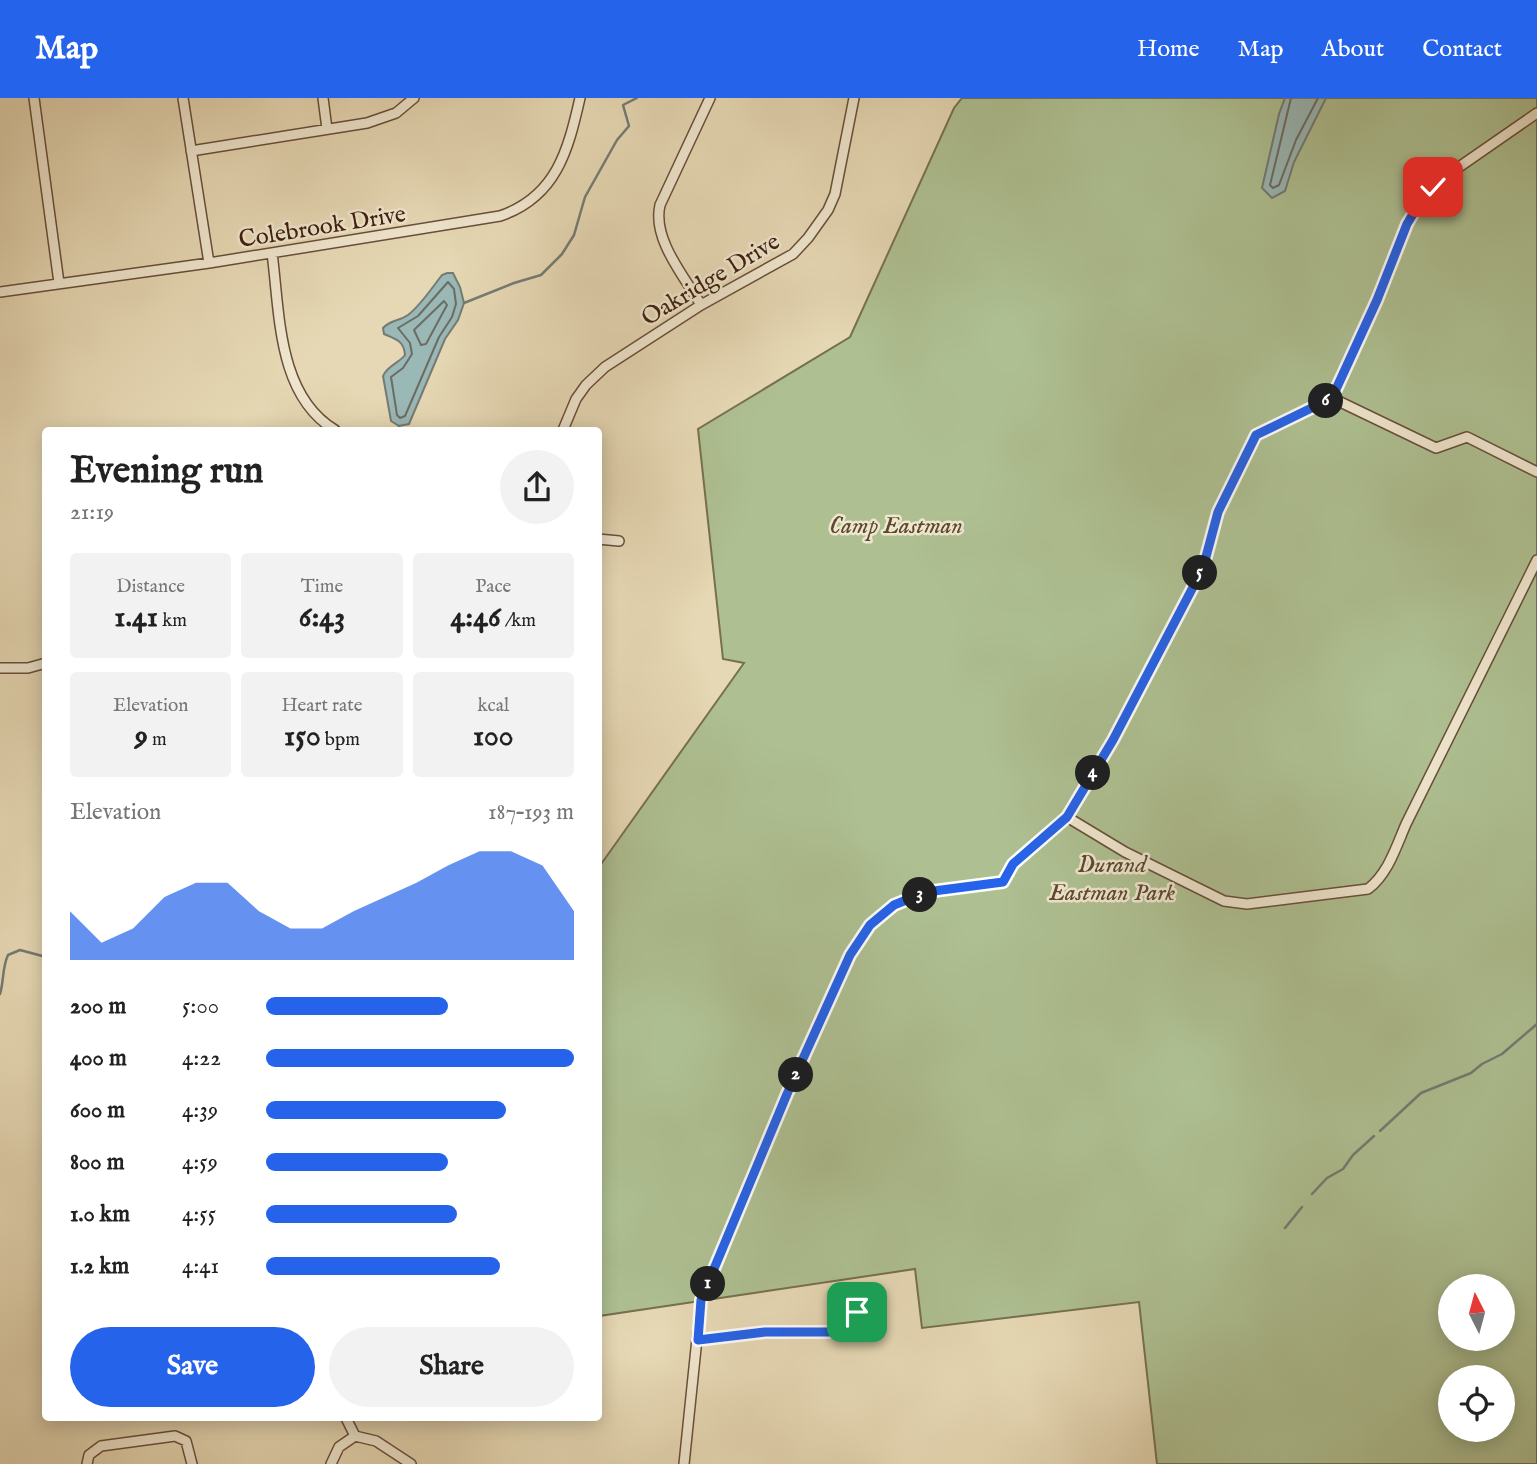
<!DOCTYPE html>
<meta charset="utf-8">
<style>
body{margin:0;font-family:"IM FELL English",serif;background:#f2f2f2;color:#222;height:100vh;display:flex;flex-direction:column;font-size:26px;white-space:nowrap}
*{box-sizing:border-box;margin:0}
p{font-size:23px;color:#767676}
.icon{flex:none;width:38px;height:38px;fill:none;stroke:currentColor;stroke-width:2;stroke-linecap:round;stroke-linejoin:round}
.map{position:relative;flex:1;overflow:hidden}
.details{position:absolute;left:42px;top:329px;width:560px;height:994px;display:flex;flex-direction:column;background:#fff;border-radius:7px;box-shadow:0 4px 18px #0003}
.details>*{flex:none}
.needle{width:46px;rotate:354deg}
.buttons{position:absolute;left:1438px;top:1176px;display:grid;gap:14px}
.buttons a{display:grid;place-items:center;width:77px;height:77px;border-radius:50%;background:#fff;box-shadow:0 4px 18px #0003;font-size:35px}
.pin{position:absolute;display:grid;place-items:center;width:60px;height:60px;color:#fff;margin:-30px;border-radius:14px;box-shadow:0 4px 10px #0006}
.km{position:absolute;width:35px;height:35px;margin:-18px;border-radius:50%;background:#222;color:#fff;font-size:19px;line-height:35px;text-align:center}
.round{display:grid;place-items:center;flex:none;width:74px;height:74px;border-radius:37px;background:#f2f2f2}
.summary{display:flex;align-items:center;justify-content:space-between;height:119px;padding:0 28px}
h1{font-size:38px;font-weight:700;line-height:52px}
.stats{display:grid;grid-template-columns:repeat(3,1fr);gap:10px;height:119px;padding:7px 28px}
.stats div{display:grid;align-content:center;border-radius:7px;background:#f2f2f2;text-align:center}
.stats b{font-size:30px;font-weight:700}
.stats small{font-size:19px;font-weight:400}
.stats p{font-size:19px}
.chart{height:196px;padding:14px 28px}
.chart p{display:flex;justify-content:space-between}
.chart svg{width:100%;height:126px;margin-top:7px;fill:#2563eb;opacity:.7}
.cta{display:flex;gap:14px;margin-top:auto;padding:14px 28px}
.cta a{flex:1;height:80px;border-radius:42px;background:#2563eb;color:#fff;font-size:28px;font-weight:700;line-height:80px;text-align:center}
.cta a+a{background:#f2f2f2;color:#222}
ul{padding:0 28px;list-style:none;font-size:23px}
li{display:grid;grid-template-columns:112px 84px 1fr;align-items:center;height:52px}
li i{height:18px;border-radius:9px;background:#2563eb}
header{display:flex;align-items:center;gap:42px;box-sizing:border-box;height:98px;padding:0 35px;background:#2563eb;color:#fff}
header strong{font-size:33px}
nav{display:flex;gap:38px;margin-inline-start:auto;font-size:24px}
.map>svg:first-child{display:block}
.green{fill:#aec092;stroke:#767051;stroke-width:2;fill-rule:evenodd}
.water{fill:#99b8b6;stroke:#757b74;stroke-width:2}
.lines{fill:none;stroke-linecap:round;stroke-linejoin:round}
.shore{stroke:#6c6c63;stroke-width:2}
.stream{stroke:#757b74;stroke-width:2.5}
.street-casing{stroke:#694e39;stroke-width:12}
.street{stroke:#efe6ce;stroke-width:9}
.route-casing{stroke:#fff;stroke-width:14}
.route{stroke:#2563eb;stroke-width:9}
.labels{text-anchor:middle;stroke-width:5;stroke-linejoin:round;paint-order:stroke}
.street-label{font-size:24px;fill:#3f2010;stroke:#efe6ce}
.park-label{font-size:24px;font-style:italic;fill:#5b4830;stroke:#efe6ce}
</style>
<header>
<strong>Map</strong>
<nav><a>Home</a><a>Map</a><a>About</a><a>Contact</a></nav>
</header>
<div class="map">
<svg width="1537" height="1366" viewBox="0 0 1537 1366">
<rect width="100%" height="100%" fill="#e6d8b4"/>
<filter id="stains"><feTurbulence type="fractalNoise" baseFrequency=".00286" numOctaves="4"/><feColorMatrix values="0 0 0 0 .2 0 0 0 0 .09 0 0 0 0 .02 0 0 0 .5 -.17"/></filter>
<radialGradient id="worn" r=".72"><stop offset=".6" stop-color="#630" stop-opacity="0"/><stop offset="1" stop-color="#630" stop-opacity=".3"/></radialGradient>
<path class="green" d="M 962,0 L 1537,0 L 1537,1366 L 1157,1366 L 1139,1204 L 922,1230 L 915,1171 L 599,1218 L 599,769 L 744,565 L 723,561 L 698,331 L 850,239 L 954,10 ZM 1451,1188 L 1503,1188 L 1503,1241 L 1451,1241 ZM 1451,1279 L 1503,1279 L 1503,1332 L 1451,1332 Z"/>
<path class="water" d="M 1285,0 L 1326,0 L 1294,64 L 1285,93 L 1272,100 L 1262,90 L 1279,16 Z
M 447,175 L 453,175 L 460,189 L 464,205 L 458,222 L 445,241 L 409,326 L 399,328 L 391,323 L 383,278 C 387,268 399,265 405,257 C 404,243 396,241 384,236 L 383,230 C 392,221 398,224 408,217 C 421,207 431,191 442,177 Z"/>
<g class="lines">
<path class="shore" d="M 1291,0 L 1270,87 L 1273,90 L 1279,87 L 1296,42 L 1318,0
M 448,184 L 454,191 L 456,206 L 452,219 L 439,239 L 405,318 L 400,320 L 397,317 L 391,279 L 403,270 L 412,256 L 410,245 L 398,230 L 418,218 Z
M 444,203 L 447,207 L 426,246 L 421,247 L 414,232 Z"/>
<path class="stream" d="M 464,205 L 514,185 L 541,177 L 562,156 L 574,137 L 585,99 L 617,42 L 629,28 L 623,7 L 637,0
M 399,328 L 400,332
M 0,896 C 4,883 2,870 8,857 L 20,852 L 46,859
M 1380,1033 L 1421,995 L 1471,975 L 1482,966 L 1502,956 L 1537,926
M 1312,1096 L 1327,1080 L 1343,1071 L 1353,1057 L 1374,1038
M 1285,1130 L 1302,1109"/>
<defs>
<path id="street" d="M 34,0 L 59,185
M 183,0 L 209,165
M 323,0 L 327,31
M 191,53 L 367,25 L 396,15 L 414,0
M 272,155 C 280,215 277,297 335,332
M 0,194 L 209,165 L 500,118 C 556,99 568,53 580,0
M 701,207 C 684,178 652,141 660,107 L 710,0
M 1332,300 L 1436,350 L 1467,339 L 1537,374
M 563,332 L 576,301 L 586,287 L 605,269 L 701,207 L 793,156 L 808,140 L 828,112 L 835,96 L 854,0
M 598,441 L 619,443
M 0,570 L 28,570 L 46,565
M 1067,719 L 1125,754 L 1224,803 L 1247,806 L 1368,791 C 1388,776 1396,749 1406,726 L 1537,462
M 698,1242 C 719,1240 741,1236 763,1234 C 784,1232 839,1242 853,1224 C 858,1217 857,1207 857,1198
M 346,1320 L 355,1338 L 376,1343 L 411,1366
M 87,1366 L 89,1357 L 101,1348 L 175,1338 L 186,1343 L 192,1366
M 331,1366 L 339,1349 L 355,1338
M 684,1366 L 701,1202 L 787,996 L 850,857 L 870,827 L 894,807 L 926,794 L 1003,784 L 1013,766 L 1067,719 L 1113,642 L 1203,470 L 1218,414 L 1257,337 L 1332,300 L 1377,202 L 1407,126 L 1418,106 L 1433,89 L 1449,76 L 1537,15"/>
</defs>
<use href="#street" class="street-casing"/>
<use href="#street" class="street"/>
</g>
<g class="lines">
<defs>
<path id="route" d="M 857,1214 L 853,1224 L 845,1230 L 829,1234 L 765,1234 L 698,1242 L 701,1202 L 787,996 L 850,857 L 870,827 L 894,807 L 926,794 L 1003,784 L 1013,766 L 1067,719 L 1113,642 L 1203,470 L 1218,414 L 1256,337 L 1332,300 L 1377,202 L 1407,126 L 1419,106 L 1433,89"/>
</defs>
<use href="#route" class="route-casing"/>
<use href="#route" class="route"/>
</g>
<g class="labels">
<g class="street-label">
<text transform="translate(322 128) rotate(-9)" y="8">Colebrook Drive</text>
<text transform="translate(710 181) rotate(-31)" y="8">Oakridge Drive</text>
</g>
<g class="park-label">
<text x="896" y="435">Camp Eastman</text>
<text x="1112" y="774">Durand<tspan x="1112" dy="28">Eastman Park</tspan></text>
</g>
</g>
<rect width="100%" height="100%" filter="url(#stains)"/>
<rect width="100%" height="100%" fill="url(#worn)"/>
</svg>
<div class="buttons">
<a><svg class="needle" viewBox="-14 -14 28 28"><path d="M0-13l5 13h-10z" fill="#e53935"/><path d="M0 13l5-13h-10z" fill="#767676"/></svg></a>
<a><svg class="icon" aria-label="locate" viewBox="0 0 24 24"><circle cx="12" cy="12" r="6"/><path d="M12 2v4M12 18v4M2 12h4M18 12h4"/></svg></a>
</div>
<div class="pin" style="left:857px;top:1214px;background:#1e9e55"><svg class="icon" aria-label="arrive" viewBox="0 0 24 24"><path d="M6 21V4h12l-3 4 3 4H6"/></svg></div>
<div class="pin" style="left:1433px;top:89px;background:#d93025"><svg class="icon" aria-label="check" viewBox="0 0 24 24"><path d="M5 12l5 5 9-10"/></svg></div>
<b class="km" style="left:708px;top:1186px">1</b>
<b class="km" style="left:796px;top:977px">2</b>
<b class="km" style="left:920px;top:797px">3</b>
<b class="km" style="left:1093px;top:675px">4</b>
<b class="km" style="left:1200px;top:475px">5</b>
<b class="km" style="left:1326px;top:303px">6</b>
<section class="details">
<div class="summary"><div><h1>Evening run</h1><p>21:19</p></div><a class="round"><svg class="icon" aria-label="share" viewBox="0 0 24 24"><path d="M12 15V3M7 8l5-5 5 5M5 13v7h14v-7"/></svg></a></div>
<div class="stats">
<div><p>Distance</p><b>1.41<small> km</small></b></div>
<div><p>Time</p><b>6:43</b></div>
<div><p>Pace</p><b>4:46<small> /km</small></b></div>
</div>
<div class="stats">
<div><p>Elevation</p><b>9<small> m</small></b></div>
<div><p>Heart rate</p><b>150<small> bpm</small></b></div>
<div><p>kcal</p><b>100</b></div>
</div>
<div class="chart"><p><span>Elevation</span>187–193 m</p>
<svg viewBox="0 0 160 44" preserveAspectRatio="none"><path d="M0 44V27L10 38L20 33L30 22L40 17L50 17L60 27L70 33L80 33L90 27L100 22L110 17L120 11L130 6L140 6L150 11L160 27V44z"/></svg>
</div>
<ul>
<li><b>200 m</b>5:00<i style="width:59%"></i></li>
<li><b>400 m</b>4:22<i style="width:100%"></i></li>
<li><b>600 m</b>4:39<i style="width:78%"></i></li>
<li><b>800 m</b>4:59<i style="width:59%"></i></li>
<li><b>1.0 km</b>4:55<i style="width:62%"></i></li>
<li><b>1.2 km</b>4:41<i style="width:76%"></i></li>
</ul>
<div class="cta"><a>Save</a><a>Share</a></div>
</section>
</div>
